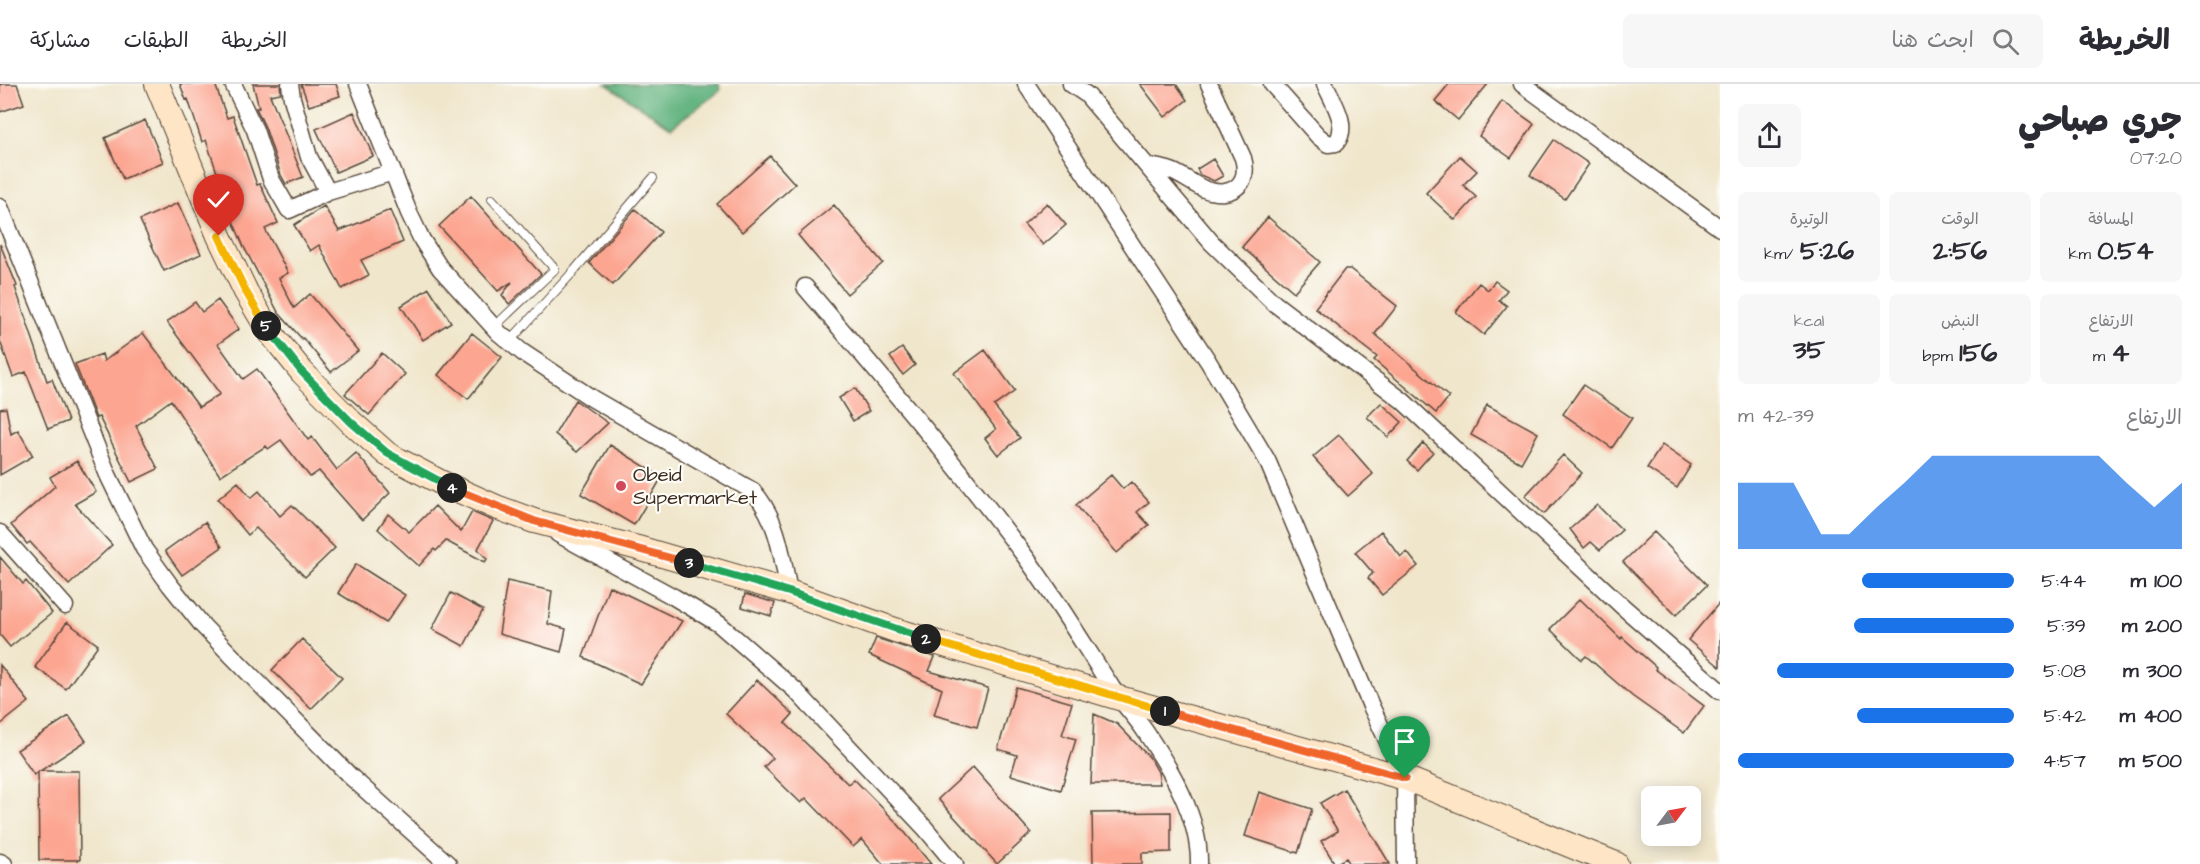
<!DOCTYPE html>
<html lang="ar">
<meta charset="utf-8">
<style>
body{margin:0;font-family:"Architects Daughter","Playpen Sans Arabic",sans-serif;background:#f7f7f7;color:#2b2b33;direction:rtl;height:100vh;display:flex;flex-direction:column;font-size:22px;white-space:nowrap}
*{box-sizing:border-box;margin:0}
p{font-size:20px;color:#7c7c81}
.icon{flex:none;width:33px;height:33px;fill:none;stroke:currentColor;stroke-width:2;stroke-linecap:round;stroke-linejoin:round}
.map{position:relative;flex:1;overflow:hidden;direction:ltr}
.side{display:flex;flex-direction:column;background:#fff;width:480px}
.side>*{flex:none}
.needle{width:39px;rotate:58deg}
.controls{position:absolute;left:1641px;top:702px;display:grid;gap:12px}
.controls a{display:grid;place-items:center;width:60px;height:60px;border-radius:9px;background:#fff;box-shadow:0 3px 15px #0003;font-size:30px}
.pin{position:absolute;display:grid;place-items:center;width:51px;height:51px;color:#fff;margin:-62px -26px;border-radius:50% 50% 50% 0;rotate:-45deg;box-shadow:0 0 6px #0007}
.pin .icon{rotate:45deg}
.km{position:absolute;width:30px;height:30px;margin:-15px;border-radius:50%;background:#222;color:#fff;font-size:16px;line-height:30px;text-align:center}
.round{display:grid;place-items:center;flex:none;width:63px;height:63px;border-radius:9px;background:#f7f7f7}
.headline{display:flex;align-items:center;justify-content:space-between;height:102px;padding:0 18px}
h1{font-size:33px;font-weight:800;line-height:45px}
.stats{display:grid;grid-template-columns:repeat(3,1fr);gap:9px;height:102px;padding:6px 18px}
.stats div{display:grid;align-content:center;border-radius:9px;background:#f7f7f7;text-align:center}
.stats b{font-size:26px;font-weight:800}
.stats small{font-size:16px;font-weight:400}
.stats p{font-size:16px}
.chart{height:168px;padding:12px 18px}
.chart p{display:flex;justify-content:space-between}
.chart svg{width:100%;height:108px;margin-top:6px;fill:#1a73e8;opacity:.7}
ul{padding:0 18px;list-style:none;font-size:20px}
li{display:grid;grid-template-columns:96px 72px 1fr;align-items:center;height:45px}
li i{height:15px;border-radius:8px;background:#1a73e8}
header{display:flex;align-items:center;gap:36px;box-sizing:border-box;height:84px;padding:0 30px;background:#fff;border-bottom:2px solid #e1e1e2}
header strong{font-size:28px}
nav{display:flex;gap:33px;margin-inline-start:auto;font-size:21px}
.search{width:420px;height:54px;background:#f7f7f7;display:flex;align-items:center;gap:15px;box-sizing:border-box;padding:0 21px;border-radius:9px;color:#7c7c81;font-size:22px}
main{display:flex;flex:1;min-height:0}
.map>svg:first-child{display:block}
.forest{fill:#61b27e;stroke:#4e6e4e;stroke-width:1.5}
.building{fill:#fca591}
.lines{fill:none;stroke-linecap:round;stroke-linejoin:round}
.service-casing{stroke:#564638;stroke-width:10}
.minor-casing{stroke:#564638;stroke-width:19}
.secondary-casing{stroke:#564638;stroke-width:26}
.service{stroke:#fff;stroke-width:8}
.minor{stroke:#fff;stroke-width:16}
.secondary{stroke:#fee5c5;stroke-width:24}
.split-1-casing{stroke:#fff;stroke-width:12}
.split-2-casing{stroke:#fff;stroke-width:12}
.split-3-casing{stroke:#fff;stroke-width:12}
.split-4-casing{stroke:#fff;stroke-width:12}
.split-5-casing{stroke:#fff;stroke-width:12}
.split-6-casing{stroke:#fff;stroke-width:12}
.split-1{stroke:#f0652b;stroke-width:8}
.split-2{stroke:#f5b400;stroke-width:8}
.split-3{stroke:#22a559;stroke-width:8}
.split-4{stroke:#f0652b;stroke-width:8}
.split-5{stroke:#22a559;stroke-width:8}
.split-6{stroke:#f5b400;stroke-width:8}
.poi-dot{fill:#d1495b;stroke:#fdfcf7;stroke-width:2}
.labels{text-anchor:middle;stroke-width:4.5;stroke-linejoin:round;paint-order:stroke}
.poi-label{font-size:20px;fill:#3b2a1e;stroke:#fdfcf7;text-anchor:start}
</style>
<header>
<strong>الخريطة</strong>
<div class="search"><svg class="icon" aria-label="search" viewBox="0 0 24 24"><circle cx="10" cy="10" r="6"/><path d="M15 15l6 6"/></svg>ابحث هنا</div>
<nav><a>الخريطة</a><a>الطبقات</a><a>مشاركة</a></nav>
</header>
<main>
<section class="side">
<div class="headline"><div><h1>جري صباحي</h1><p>07:20</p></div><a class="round"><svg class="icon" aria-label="share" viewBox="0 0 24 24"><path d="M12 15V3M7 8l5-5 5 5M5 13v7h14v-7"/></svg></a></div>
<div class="stats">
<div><p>المسافة</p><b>0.54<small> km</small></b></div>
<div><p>الوقت</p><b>2:56</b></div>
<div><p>الوتيرة</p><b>5:26<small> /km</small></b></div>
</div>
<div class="stats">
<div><p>الارتفاع</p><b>4<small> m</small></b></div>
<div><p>النبض</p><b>156<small> bpm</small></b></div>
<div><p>kcal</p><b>35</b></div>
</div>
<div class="chart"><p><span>الارتفاع</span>39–42 m</p>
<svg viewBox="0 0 160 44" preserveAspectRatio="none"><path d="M0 44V17L10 17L20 17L30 38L40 38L50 27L60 17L70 6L80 6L90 6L100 6L110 6L120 6L130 6L140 17L150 27L160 17V44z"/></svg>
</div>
<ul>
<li><b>100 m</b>5:44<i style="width:55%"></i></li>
<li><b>200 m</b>5:39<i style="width:58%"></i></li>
<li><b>300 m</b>5:08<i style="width:86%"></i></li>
<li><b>400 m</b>5:42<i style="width:57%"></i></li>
<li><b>500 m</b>4:57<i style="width:100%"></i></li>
</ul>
</section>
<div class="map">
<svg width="1720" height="780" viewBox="0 0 1720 780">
<rect width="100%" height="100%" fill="#fdfcf7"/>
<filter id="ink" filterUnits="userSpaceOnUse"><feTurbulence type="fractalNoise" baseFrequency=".0167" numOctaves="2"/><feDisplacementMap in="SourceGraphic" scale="12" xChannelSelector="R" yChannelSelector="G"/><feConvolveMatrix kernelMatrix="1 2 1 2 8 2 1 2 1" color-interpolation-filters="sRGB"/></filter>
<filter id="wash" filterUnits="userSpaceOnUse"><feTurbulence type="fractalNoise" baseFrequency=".008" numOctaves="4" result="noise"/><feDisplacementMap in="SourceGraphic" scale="24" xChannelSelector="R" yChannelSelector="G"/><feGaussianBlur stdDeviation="1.35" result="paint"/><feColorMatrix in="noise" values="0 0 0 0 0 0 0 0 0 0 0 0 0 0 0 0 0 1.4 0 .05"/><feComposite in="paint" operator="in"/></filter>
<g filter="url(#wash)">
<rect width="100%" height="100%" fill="#f0e6cc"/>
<path class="forest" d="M 606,0 L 719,0 L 720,7 L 671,43 Z"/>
<g id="blocks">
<path class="building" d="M 0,0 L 17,0 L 24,20 L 0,28 Z
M 180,0 L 215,0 L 227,34 L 233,32 L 257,101 L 260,100 L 278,139 L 265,145 L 288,189 L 279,194 L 294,224 L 310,210 L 358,267 L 331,288 L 303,254 L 302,255 L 278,228 L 244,163 L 224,116 L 226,115 L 206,56 L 202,58 L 188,15 L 186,16 Z
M 253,0 L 280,0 L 281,9 L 270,11 L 303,93 L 286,100 L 281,91 L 265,43 L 256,24 L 259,24 Z
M 301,0 L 336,0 L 340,12 L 309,22 Z
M 1140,0 L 1176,0 L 1187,16 L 1165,33 Z
M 1449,0 L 1488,0 L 1458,36 L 1435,17 Z
M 1502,17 L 1534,40 L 1511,74 L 1479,52 Z
M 354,28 L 373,72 L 336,88 L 316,45 Z
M 145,36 L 163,78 L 123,95 L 105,54 Z
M 1554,56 L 1589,80 L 1565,115 L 1530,91 Z
M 770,72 L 795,100 L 742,148 L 717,120 Z
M 1460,72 L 1477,87 L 1463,101 L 1476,113 L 1455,136 L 1426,109 Z
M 1213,75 L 1223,92 L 1214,97 L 1200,91 L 1197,85 Z
M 471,112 L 541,190 L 509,220 L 502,211 L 512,198 L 498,207 L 439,142 Z
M 178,119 L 201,170 L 164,187 L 140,136 Z
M 1047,119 L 1066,141 L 1043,161 L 1024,140 Z
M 834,121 L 883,179 L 847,210 L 798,151 Z
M 324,122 L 339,147 L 390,126 L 403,158 L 361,176 L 369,191 L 342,205 L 319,161 L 310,167 L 294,141 Z
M 635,125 L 661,148 L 613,201 L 589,179 Z
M 1268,133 L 1320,178 L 1294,208 L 1242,163 Z
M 0,160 L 17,202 L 15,203 L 47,297 L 52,295 L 68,337 L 48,345 L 26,288 L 13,293 L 0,257 Z
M 1345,185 L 1350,185 L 1397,222 L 1375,250 L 1449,313 L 1436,329 L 1374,276 L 1377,273 L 1315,224 Z
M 1495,197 L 1507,206 L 1499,216 L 1507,222 L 1484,251 L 1456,228 L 1479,199 L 1488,206 Z
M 429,204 L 451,238 L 423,256 L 401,222 Z
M 218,216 L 239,245 L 218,260 L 243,295 L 257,285 L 308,356 L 312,353 L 337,386 L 356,369 L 390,409 L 362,436 L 319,387 L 310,393 L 281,356 L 268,365 L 266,362 L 220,392 L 171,316 L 136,342 L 158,385 L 131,398 L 99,333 L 96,334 L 75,280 L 102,270 L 104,277 L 143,249 L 199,323 L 220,310 L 167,238 L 195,218 L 202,228 Z
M 472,249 L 502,273 L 468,315 L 438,291 Z
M 902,264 L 915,281 L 903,291 L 890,273 Z
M 985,266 L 1015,307 L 994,322 L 1020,354 L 998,371 L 985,354 L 996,345 L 954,289 Z
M 382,269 L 405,290 L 369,331 L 345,310 Z
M 1583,301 L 1632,334 L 1612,364 L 1563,330 Z
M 855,304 L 869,327 L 853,337 L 839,314 Z
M 575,316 L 608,339 L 577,368 L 555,350 Z
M 1381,319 L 1402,338 L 1388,353 L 1367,333 Z
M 1487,321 L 1538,349 L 1521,379 L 1471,351 Z
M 6,324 L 11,350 L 18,346 L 33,372 L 0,391 L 0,325 Z
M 1339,351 L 1373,390 L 1348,412 L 1313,373 Z
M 1423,359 L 1433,368 L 1417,386 L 1407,377 Z
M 610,361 L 662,393 L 634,441 L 581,410 Z
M 1662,361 L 1691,381 L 1677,404 L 1647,384 Z
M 1563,371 L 1582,389 L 1544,430 L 1525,412 Z
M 77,377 L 96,408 L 75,420 L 112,461 L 69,501 L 30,458 L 27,460 L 11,441 L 55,402 L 50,393 Z
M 1111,391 L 1123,405 L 1131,398 L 1149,418 L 1137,428 L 1149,441 L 1117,469 L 1076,421 Z
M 238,398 L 251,414 L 259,407 L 280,432 L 292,421 L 335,464 L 305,493 L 256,444 L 248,451 L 218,415 Z
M 1597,421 L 1622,446 L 1600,466 L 1591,458 L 1584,464 L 1570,445 Z
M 435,422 L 461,448 L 472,428 L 493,437 L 478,465 L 487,475 L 485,478 L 446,457 L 436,467 L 434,465 L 419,482 L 378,445 L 388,430 L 409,448 Z
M 205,438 L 222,463 L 182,491 L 165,467 Z
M 1381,447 L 1401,473 L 1407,468 L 1418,482 L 1382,511 L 1368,494 L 1373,489 L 1355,468 Z
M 1654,448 L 1707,501 L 1676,531 L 1623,478 Z
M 0,473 L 23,500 L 26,497 L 52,529 L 10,563 L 0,551 Z
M 356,480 L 405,511 L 386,539 L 338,509 Z
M 507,497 L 552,507 L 548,540 L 566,545 L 561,568 L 499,550 Z
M 609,502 L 682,537 L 641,600 L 583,573 Z
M 451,509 L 483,526 L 464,562 L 432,545 Z
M 745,510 L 775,519 L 771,532 L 742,523 Z
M 1580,515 L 1621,555 L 1622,553 L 1656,583 L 1655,585 L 1704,622 L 1684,649 L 1632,612 L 1586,572 L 1582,576 L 1550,545 Z
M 1720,518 L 1720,583 L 1688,556 Z
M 67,538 L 98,561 L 66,605 L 35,583 Z
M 876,554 L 935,573 L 929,587 L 988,604 L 977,643 L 934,631 L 942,605 L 869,571 Z
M 302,555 L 342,594 L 311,625 L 272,586 Z
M 0,581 L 29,618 L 0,641 Z
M 757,596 L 793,630 L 785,639 L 848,700 L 854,695 L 897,739 L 931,780 L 883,780 L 862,755 L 853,763 L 806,714 L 801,719 L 764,683 L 773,674 L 726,630 Z
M 1016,603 L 1072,619 L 1062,651 L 1076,655 L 1061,706 L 1011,691 L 1017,671 L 998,665 Z
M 1094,630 L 1117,640 L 1150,674 L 1158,688 L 1160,700 L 1091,700 Z
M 69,632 L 86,657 L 40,687 L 79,687 L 80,776 L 39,776 L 38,688 L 34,691 L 17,666 Z
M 973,683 L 1031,749 L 997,780 L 938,715 Z
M 1344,705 L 1390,780 L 1350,780 L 1346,774 L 1335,780 L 1321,757 L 1338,747 L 1320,719 Z
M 1259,708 L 1312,725 L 1298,769 L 1245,752 Z
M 1171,728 L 1171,768 L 1142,769 L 1142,780 L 1093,780 L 1092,729 Z"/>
</g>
</g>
<g filter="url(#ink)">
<use href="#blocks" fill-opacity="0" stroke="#564638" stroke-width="1.5"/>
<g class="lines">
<defs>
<path id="service" d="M 492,115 L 555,185 L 494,243
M 509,258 L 573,188 L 653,94"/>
<path id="minor" d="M 233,0 L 255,46 L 271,95 L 289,126 L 328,108
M 290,0 L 292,14 L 309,73 L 328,108 L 393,88
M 358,0 L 409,129 L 422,156 L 440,184 L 499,249 L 522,268 L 593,315 L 753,407 C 778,435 782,472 789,508
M 1026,0 L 1208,277 L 1267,376 L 1371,622 L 1405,694 L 1406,780
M 1071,0 L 1087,11 L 1212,159 L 1274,219 L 1403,317 L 1622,522 L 1720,607
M 1272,0 L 1318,52 L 1328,60 L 1336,59 C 1350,42 1333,18 1325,0
M 1522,0 L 1720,144
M 1148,82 C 1155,83 1164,84 1171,87 C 1182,91 1193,100 1204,105 C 1230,115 1251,101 1243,74 L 1209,0
M 0,123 L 108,391 L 144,465 L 170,501 L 203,542 L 232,572 L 350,692 L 448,780
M 805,203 C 881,292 957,381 1027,475 C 1057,516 1084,561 1112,604 C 1122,619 1135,632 1145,647 C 1170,684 1200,734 1199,780
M 0,449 L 65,522
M 558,450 L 674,513 L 719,540 L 795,606 L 925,744 L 955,780
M 0,778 L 4,780"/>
<path id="secondary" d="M 157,0 L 219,152 L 246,208 L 269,247 L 302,288 L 351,338 L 387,370 L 442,399 L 496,423 L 534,437 L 638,464 L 789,508 L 895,546 L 1119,614 L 1405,694 L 1616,780"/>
</defs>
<use href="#service" class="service-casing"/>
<use href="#minor" class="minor-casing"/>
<use href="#secondary" class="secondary-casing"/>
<use href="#service" class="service"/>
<use href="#minor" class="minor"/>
<use href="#secondary" class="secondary"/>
</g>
</g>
<g class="lines" filter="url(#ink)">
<defs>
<path id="split-1" d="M 1165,627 L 1405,694"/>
<path id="split-2" d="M 926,555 L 1165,627"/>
<path id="split-3" d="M 689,479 L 789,508 L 926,555"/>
<path id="split-4" d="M 452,404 L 534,437 L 689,479"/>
<path id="split-5" d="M 266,242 L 302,288 L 351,338 L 387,369 L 452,404"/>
<path id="split-6" d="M 219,152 L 246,208 L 266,242"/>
</defs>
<use href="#split-1" class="split-1-casing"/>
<use href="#split-2" class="split-2-casing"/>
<use href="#split-3" class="split-3-casing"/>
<use href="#split-4" class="split-4-casing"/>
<use href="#split-5" class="split-5-casing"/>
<use href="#split-6" class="split-6-casing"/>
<use href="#split-1" class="split-1"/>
<use href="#split-2" class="split-2"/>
<use href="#split-3" class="split-3"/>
<use href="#split-4" class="split-4"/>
<use href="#split-5" class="split-5"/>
<use href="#split-6" class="split-6"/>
</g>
<circle class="poi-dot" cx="621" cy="402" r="6"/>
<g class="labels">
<g class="poi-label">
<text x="633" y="397">Obeid<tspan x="633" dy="23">Supermarket</tspan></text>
</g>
</g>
</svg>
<div class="controls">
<a><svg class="needle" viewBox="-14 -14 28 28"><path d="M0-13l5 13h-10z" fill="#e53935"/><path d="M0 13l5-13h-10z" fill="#7c7c81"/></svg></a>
</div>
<div class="pin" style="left:1405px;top:694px;background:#1e9e55"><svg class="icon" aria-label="arrive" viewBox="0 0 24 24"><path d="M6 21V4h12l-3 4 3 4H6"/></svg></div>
<div class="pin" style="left:219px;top:152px;background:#d93025"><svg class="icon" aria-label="check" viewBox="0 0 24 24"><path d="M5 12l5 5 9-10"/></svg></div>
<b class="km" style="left:1165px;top:627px">1</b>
<b class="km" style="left:926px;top:555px">2</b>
<b class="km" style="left:689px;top:479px">3</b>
<b class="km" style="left:452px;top:404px">4</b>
<b class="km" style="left:266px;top:242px">5</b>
</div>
</main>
